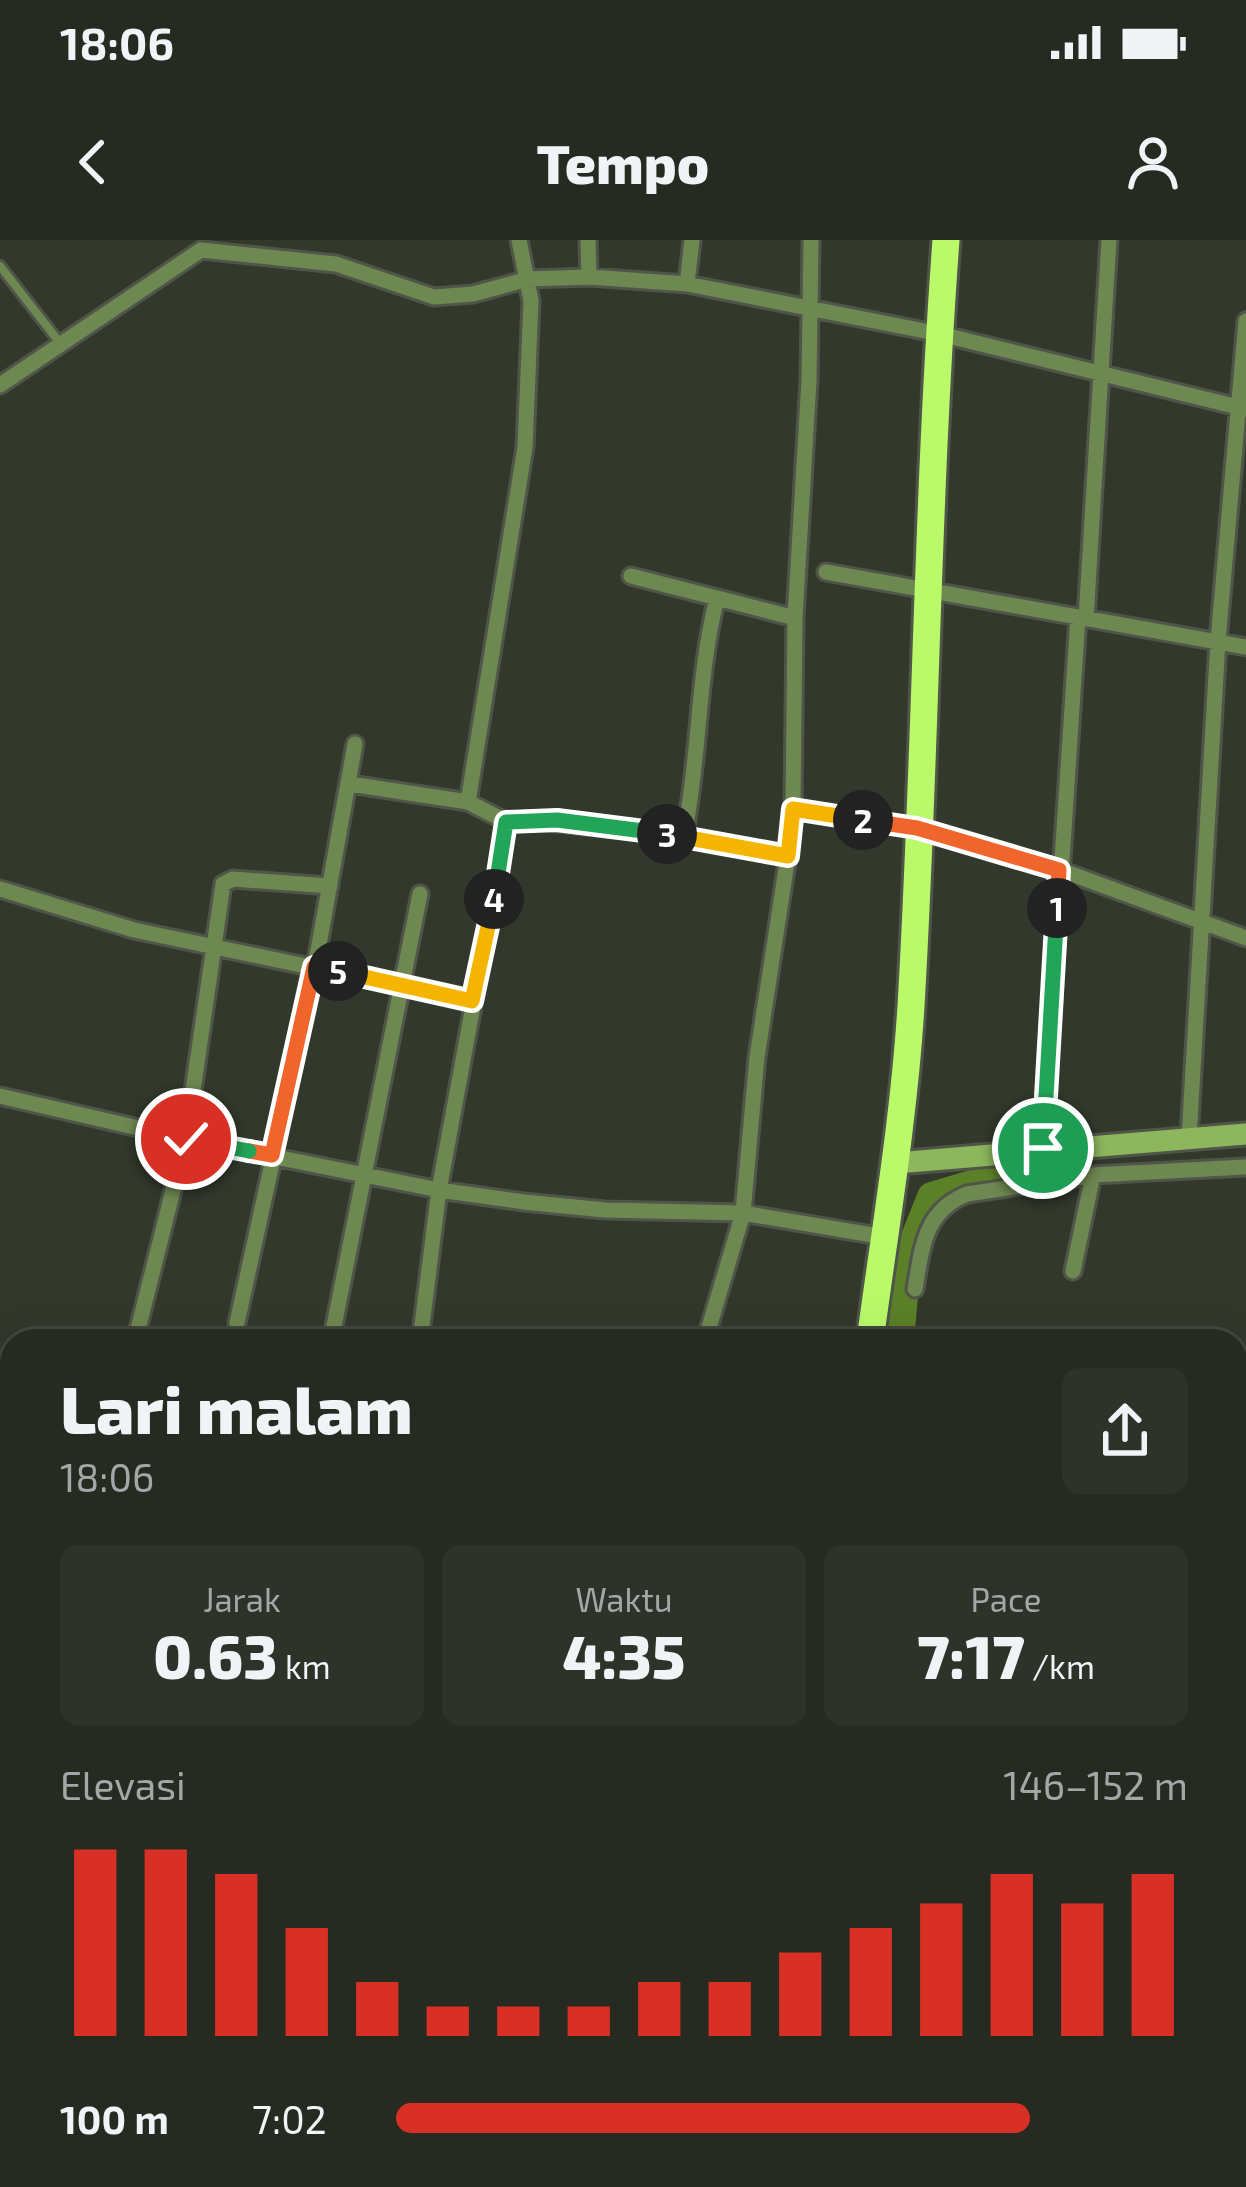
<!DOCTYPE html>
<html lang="id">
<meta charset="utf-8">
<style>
body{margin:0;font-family:"Exo 2",sans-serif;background:#2e3229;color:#f1f3f6;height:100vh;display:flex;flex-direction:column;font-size:45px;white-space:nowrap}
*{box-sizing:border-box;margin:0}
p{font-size:39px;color:#a4a7a5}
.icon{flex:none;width:66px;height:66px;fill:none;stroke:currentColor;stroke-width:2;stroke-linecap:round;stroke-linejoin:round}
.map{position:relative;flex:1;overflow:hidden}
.drawer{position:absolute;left:0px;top:1089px;width:1248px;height:858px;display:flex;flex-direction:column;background:#262a20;border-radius:36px 36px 0 0;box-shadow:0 12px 48px #0002,0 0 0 3px #42463e}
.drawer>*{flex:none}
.pin{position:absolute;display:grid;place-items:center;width:102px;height:102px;color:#fff;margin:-51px;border:6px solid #fff;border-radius:50%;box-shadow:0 3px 12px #0007}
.km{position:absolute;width:60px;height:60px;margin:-30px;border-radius:50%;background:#222;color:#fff;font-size:33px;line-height:60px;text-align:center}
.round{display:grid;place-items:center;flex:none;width:126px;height:126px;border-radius:18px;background:#2e3229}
.headline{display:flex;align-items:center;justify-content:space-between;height:204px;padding:0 60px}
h1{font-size:66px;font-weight:800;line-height:90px}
.figures{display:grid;grid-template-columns:repeat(3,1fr);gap:18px;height:204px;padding:12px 60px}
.figures div{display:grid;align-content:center;border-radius:18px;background:#2e3229;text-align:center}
.figures b{font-size:60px;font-weight:800}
.figures small{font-size:33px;font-weight:400}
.figures p{font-size:33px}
.chart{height:336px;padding:24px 60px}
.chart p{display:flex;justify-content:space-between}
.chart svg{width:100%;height:216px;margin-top:12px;stroke:#d93025;stroke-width:6}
ul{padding:0 60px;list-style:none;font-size:39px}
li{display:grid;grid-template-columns:192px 144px 1fr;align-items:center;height:90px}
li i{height:30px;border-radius:15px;background:#d93025}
.status{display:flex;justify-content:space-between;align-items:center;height:84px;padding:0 60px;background:#262a20;direction:ltr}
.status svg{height:33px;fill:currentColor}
header{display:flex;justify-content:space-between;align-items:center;height:156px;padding:0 60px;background:#262a20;font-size:54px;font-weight:800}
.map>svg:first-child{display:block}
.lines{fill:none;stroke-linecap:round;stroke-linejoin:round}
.canal{stroke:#5b8028;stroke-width:16}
.river{stroke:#5b8028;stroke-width:30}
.lane-casing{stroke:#505549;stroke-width:14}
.street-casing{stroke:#505549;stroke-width:21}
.secondary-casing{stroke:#505549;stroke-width:27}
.highway-casing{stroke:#505549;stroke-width:33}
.lane{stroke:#6e8852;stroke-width:8}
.street{stroke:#6e8852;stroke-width:15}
.secondary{stroke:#8db65d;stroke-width:21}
.highway{stroke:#baf96a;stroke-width:27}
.split-1-casing{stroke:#fff;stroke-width:24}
.split-2-casing{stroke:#fff;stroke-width:24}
.split-3-casing{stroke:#fff;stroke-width:24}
.split-4-casing{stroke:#fff;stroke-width:24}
.split-5-casing{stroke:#fff;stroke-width:24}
.split-6-casing{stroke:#fff;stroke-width:24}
.split-7-casing{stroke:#fff;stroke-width:24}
.split-1{stroke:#22a559;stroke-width:15}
.split-2{stroke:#f0652b;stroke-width:15}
.split-3{stroke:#f5b400;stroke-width:15}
.split-4{stroke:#22a559;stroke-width:15}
.split-5{stroke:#f5b400;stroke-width:15}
.split-6{stroke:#f0652b;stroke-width:15}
.split-7{stroke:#22a559;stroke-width:15}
</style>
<div class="status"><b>18:06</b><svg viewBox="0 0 49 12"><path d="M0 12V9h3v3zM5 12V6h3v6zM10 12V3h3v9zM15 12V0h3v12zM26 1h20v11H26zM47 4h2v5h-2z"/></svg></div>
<header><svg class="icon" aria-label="back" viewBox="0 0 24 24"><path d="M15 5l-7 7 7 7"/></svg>Tempo<svg class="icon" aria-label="person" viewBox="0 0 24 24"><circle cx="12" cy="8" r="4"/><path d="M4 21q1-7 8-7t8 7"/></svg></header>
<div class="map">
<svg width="1246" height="1947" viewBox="0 0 1246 1947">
<rect width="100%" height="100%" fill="#32382b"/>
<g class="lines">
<path class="canal" d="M 654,1947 L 658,1935"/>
<path class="river" d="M 899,1101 L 906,1022 L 932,957 L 986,941 L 1055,936"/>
<defs>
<path id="lane" d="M 0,26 L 60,103"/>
<path id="street" d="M 588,0 L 589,37
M 687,44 L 692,0
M 0,145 L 201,10 L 336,24 L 434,57 L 473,54 L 528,39 L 589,37 L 687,44 L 940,94 L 1246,169
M 826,332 L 1246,407
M 631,336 L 717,358
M 1086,379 L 1109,0
M 350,544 L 468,562 L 525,207 L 531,61 L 519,0
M 468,562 L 507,582
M 793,569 L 917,588 L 1044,624 L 1246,698
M 684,596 C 700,518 697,436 717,358 L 795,378
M 788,616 L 793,569 L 795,378 L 809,140 L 811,0
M 0,649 L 134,690 L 472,761
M 0,856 L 186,899 L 223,644 L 233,639 L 330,646
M 1189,898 L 1218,401 L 1246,81
M 1043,909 L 1078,377
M 1073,1031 L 1093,935
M 915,1049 C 922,1008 924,971 967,954 L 1093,935 L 1246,927
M 237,1083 L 315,727 L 355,504
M 135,1101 L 186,899 L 439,950 L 524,962 L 605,970 L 743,973 L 884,997
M 331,1101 L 420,654
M 420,1101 L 439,950 L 507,582 L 528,580 L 684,596 L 788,616 L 757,817 L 743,973 L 705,1101
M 0,1386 L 12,1392
M 0,1519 L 12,1471
M 0,1842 L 12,1843
M 302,1935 L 340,1947
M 206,1947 L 210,1935
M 466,1947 L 471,1935"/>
<path id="secondary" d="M 896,923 L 1246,894"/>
<path id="highway" d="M 870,1101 C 885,989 904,879 911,766 C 926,511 927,255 946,0
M 638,1947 L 641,1935"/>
</defs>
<use href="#lane" class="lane-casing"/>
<use href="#street" class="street-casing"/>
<use href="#secondary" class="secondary-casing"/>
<use href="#highway" class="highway-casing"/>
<use href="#lane" class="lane"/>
<use href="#street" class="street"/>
<use href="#secondary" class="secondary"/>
<use href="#highway" class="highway"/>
</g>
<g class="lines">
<defs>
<path id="split-1" d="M 1043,908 L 1057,668"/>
<path id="split-2" d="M 863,580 L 917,588 L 1059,630 L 1057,668"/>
<path id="split-3" d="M 667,594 L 788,616 L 793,569 L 863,580"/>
<path id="split-4" d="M 494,659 L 506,582 L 557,580 L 667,594"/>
<path id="split-5" d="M 338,731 L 472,761 L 494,659"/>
<path id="split-6" d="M 249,911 L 272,915 L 314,727 L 338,731"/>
<path id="split-7" d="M 186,899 L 249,911"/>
</defs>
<use href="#split-1" class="split-1-casing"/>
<use href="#split-2" class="split-2-casing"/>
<use href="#split-3" class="split-3-casing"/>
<use href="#split-4" class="split-4-casing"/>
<use href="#split-5" class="split-5-casing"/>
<use href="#split-6" class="split-6-casing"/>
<use href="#split-7" class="split-7-casing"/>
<use href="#split-1" class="split-1"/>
<use href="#split-2" class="split-2"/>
<use href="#split-3" class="split-3"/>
<use href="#split-4" class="split-4"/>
<use href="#split-5" class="split-5"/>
<use href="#split-6" class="split-6"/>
<use href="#split-7" class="split-7"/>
</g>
</svg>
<div class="pin" style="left:1043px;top:908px;background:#1e9e55"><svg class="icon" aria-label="arrive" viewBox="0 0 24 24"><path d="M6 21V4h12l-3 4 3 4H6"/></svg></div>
<div class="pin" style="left:186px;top:899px;background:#d93025"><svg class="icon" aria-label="check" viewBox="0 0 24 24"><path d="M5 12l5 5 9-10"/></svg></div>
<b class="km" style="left:1057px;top:668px">1</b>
<b class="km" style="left:863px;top:580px">2</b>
<b class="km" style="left:667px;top:594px">3</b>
<b class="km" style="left:494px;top:659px">4</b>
<b class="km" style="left:338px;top:731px">5</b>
<section class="drawer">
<div class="headline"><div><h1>Lari malam</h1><p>18:06</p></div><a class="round"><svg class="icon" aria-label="share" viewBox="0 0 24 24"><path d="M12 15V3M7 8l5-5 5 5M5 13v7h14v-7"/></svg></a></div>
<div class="figures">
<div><p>Jarak</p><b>0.63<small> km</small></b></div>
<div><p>Waktu</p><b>4:35</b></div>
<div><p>Pace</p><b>7:17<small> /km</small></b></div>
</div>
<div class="chart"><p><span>Elevasi</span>146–152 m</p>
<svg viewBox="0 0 160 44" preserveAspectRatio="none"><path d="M5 44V6M15 44V6M25 44V11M35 44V22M45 44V33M55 44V38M65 44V38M75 44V38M85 44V33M95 44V33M105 44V27M115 44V22M125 44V17M135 44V11M145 44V17M155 44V11"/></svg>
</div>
<ul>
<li><b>100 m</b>7:02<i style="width:80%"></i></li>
</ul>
</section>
</div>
